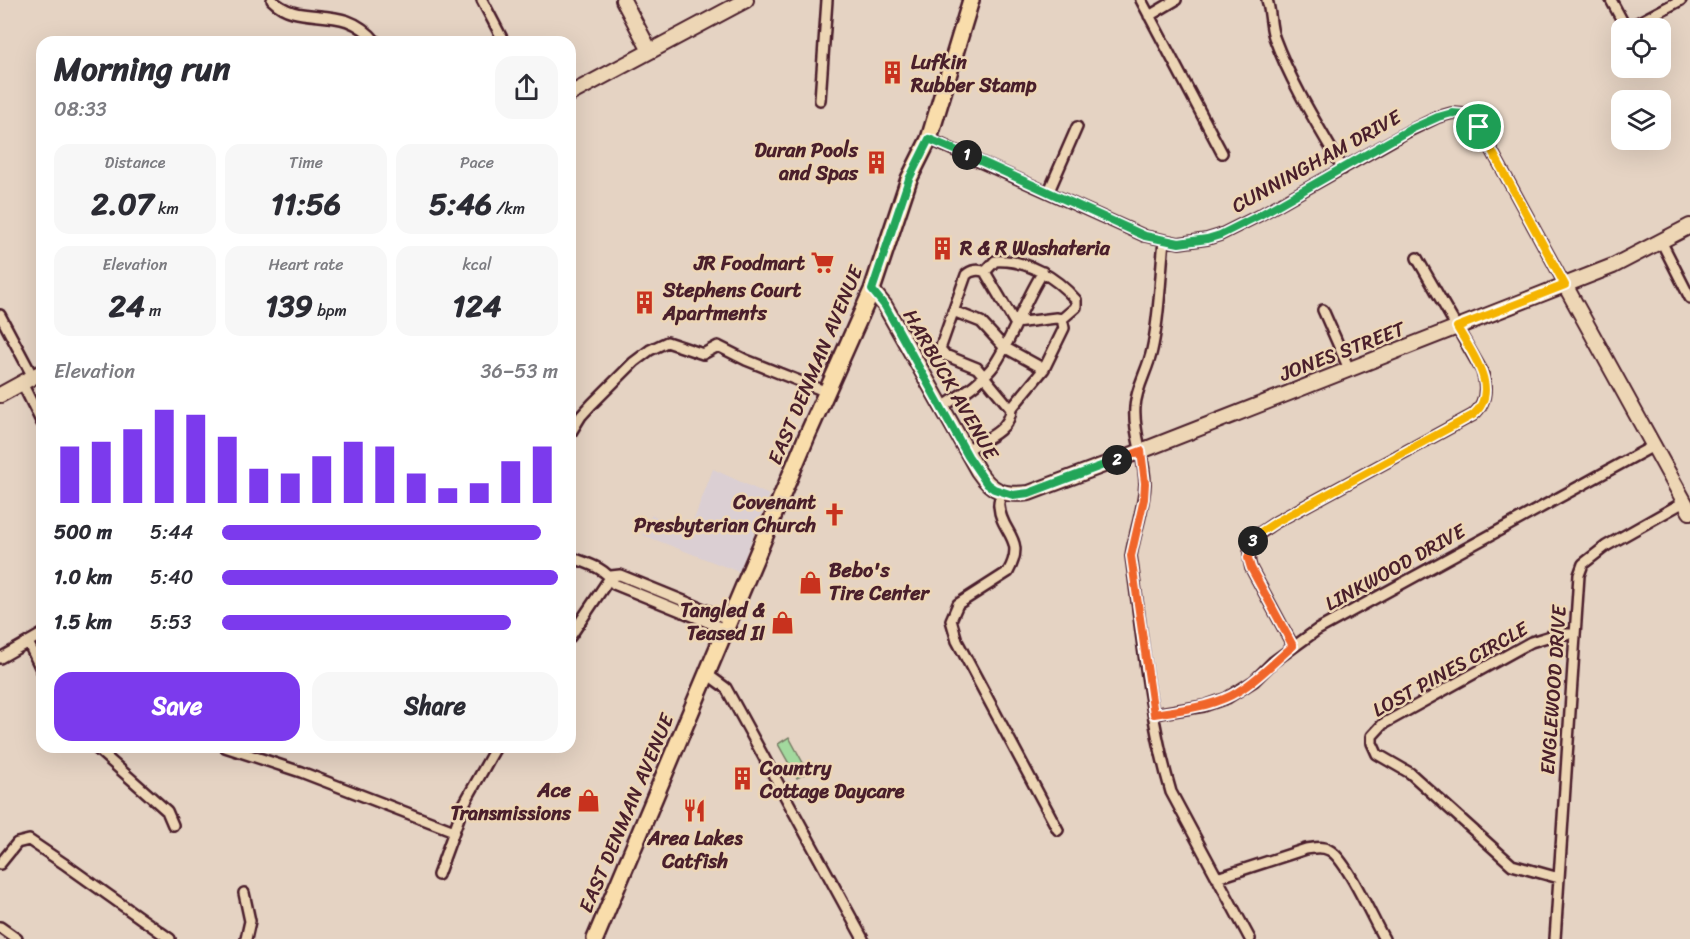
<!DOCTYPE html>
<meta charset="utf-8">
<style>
body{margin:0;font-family:Sriracha,sans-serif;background:#f7f7f7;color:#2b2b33;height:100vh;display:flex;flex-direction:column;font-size:22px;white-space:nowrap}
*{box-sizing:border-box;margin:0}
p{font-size:20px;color:#7c7c81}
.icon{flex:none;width:33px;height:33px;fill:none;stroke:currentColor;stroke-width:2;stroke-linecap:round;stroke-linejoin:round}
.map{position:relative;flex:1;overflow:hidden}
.panel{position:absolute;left:36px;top:36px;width:540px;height:717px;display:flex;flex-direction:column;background:#fff;border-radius:18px;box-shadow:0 6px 24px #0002}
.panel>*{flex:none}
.tools{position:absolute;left:1611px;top:18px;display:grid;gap:12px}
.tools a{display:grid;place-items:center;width:60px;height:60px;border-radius:12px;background:#fff;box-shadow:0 6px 24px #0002;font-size:30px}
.pin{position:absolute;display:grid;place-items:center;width:51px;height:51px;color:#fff;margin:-26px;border:3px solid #fff;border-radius:50%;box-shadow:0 2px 6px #0007}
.km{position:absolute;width:30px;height:30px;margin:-15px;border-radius:50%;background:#222;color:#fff;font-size:16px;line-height:30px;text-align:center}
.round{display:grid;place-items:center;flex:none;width:63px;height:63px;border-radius:18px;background:#f7f7f7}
.head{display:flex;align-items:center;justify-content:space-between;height:102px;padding:0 18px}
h1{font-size:33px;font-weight:800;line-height:45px}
.metrics{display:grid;grid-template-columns:repeat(3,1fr);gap:9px;height:102px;padding:6px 18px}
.metrics div{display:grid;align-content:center;border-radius:15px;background:#f7f7f7;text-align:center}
.metrics b{font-size:30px;font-weight:800}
.metrics small{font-size:16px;font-weight:400}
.metrics p{font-size:16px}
.chart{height:168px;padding:12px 18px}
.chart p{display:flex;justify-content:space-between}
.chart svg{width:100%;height:108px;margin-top:6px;stroke:#7c3aed;stroke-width:6}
.button{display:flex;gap:12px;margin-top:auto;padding:12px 18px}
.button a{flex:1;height:69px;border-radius:18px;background:#7c3aed;color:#fff;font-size:24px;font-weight:800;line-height:69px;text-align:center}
.button a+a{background:#f7f7f7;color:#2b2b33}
ul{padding:0 18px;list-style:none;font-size:20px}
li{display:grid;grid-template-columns:96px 72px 1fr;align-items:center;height:45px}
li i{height:15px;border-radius:8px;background:#7c3aed}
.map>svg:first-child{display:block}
.built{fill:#dbcfd3}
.green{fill:#a2d99e;stroke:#767c64;stroke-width:1.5}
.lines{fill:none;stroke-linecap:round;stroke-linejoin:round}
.street-casing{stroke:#4a1f2b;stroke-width:14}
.secondary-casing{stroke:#4a1f2b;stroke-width:18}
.primary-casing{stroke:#4a1f2b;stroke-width:20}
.street{stroke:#edd6b5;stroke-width:9}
.secondary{stroke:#edd6b5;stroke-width:14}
.primary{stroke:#f9ddab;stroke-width:15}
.split-1-casing{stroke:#fff;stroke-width:12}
.split-2-casing{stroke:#fff;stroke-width:12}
.split-3-casing{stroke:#fff;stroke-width:12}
.split-4-casing{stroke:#fff;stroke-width:12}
.split-1{stroke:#22a559;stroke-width:8}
.split-2{stroke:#22a559;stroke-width:8}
.split-3{stroke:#f0652b;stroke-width:8}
.split-4{stroke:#f5b400;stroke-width:8}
.labels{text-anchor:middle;stroke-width:5;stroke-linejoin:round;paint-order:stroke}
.poi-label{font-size:20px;font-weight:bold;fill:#4a1f2b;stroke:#edd6b5;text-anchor:start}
.street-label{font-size:20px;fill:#4a1f2b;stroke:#edd6b5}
</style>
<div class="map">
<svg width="1690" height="939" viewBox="0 0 1690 939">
<rect width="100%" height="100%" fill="#e5d3c3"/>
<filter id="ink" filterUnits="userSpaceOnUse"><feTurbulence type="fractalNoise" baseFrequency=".0167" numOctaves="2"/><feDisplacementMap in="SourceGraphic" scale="12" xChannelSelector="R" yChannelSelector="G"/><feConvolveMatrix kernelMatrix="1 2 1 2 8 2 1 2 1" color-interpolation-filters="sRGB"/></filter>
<g filter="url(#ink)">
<path class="built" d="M 713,469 L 769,495 L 739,572 L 643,535 L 652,515 L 690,530 Z"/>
<path class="green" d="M 789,737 L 808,772 L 797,778 L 778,744 Z"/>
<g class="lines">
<defs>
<path id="street" d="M 272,0 C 301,29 343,0 376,42
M 482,0 L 504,42
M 1141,0 L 1222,153
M 1267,0 C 1271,12 1270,25 1274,37 C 1291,83 1318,126 1343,169
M 1611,0 L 1625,26 L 1628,28 L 1681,0
M 1149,16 L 1176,0
M 820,100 L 827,0
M 929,139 L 1145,236 L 1179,243 L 1207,239 L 1220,235 L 1260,215 L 1409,131 L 1438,117 L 1452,113 L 1463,114 L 1479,127 L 1565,285
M 1049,191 L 1077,127
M 1164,241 C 1160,277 1160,315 1152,350 C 1148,370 1136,387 1135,407 C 1133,433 1145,458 1145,484 C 1144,509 1135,531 1131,556 C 1142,633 1149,718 1171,792 L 1250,939
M 1661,241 L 1690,298
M 985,272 L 1015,323
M 1323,310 L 1349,369
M 953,311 L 981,322 L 1004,347 L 1044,369 L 1011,409
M 0,315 L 33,377
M 1044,369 L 1064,328 L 1062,319
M 22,383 L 42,423
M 941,408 C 960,395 981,383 995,364 C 1014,335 1024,301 1043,272
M 570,434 L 581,416 L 592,404 L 634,362 L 650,350 L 667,342 L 703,354 L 718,346 L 746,360 L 827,392
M 965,451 C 981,441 1011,431 1011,409 L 977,368 L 945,355 L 940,349 L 966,275 C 971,270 979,269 985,272 L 995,261 C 1026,259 1056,277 1076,300 L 1076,307 L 1062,319 L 1056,318 L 1015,323
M 1002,492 C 1001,496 998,502 999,506 C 1001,534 1027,538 1008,572 L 958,604 L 951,620 L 957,641 L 1058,830
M 570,557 C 586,563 607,568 614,584 L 725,629
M 611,576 L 620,575 L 728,619
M 570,637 L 611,576
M 28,642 L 42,671
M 1293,646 L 1251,568 C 1244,543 1256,535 1276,522 L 1473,415 C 1487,403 1487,387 1482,371 L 1417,258
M 0,658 L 42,634
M 707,674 L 726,688 L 863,939
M 1154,714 L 1204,706 L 1227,698 L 1254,681 L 1273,662 L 1317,630 L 1655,445
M 95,747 L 167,811 L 173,825
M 225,747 L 301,772 L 454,831
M 0,864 L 17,843 L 29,840 L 66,865 L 170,939
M 438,875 L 464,804 L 496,747
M 1217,878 L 1306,849 C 1314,848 1322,846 1329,850 C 1346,858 1373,920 1384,939
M 1559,878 L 1512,865 L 1410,773 L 1377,754 L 1372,743 L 1372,736 L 1383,724 L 1531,642 L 1557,634 L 1575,634
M 244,893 L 250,921 L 246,939
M 0,927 L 17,939
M 1555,939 L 1579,575 L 1583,564 L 1606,546 L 1684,502"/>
<path id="secondary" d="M 623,0 L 650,51
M 570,94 L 746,0
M 1565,285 L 1690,512
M 872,290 L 885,306 L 978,471 C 992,492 1004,496 1029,493 L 1141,451 L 1613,266 L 1690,226
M 0,395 L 42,372"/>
<path id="primary" d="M 595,939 L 807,436 L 872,290 L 909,179 L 929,139 L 971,0"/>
</defs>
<use href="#street" class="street-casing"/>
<use href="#secondary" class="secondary-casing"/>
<use href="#primary" class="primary-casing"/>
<use href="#street" class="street"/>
<use href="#secondary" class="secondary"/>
<use href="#primary" class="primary"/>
</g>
</g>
<g class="lines" filter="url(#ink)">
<defs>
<path id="split-1" d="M 967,155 L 1145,236 L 1179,243 L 1207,239 L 1220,235 L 1260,215 L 1409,130 L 1438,117 L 1452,113 L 1463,114 L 1479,127"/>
<path id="split-2" d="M 967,155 L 929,139 L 909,179 L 872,290 L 885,306 L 968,456 L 987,484 L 994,489 L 1013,495 L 1029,493 L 1117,460"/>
<path id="split-3" d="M 1117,460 L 1141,451 L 1145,483 L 1144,499 L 1131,556 L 1154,714 C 1183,709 1214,707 1239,691 C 1259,679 1275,661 1293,646 L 1251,568 L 1248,558 L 1253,541"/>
<path id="split-4" d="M 1253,541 L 1259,533 L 1276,522 L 1473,415 C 1502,390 1471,352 1457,327 L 1565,285 L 1479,127"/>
</defs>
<use href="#split-1" class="split-1-casing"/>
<use href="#split-2" class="split-2-casing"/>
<use href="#split-3" class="split-3-casing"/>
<use href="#split-4" class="split-4-casing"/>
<use href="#split-1" class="split-1"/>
<use href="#split-2" class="split-2"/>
<use href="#split-3" class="split-3"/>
<use href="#split-4" class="split-4"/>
</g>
<defs>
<symbol id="building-bare" viewBox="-9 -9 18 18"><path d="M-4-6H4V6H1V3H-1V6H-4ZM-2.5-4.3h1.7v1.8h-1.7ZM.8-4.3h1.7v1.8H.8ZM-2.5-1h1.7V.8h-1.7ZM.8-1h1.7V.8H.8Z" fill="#c8321e" stroke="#edd6b5" stroke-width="2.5" paint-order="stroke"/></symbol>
<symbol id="supermarket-bare" viewBox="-9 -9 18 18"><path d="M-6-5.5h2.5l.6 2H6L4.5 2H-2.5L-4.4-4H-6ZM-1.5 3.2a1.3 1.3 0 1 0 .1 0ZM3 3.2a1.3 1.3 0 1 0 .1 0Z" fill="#c8321e" stroke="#edd6b5" stroke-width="2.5" paint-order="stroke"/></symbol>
<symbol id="church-bare" viewBox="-9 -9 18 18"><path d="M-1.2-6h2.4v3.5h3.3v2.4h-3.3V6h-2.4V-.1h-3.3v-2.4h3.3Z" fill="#c8321e" stroke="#edd6b5" stroke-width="2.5" paint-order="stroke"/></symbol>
<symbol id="shop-bare" viewBox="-9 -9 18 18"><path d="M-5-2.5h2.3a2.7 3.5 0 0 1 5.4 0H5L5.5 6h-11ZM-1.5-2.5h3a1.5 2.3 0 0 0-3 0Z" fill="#c8321e" stroke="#edd6b5" stroke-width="2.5" paint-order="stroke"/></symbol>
<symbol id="restaurant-bare" viewBox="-9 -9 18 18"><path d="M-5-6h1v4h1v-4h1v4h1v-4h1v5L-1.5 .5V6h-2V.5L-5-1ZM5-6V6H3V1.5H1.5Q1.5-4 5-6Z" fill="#c8321e" stroke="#edd6b5" stroke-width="2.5" paint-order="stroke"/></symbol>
</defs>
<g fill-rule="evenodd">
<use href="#building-bare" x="876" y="56" width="33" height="33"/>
<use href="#building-bare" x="860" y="146" width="33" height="33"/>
<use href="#building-bare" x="926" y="232" width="33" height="33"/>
<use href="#supermarket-bare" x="806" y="246" width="33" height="33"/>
<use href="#building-bare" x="628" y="286" width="33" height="33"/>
<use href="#church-bare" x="818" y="498" width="33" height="33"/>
<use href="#shop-bare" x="794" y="566" width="33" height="33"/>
<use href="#shop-bare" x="766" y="606" width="33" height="33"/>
<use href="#building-bare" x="726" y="762" width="33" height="33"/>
<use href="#shop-bare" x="572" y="784" width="33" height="33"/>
<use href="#restaurant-bare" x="678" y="794" width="33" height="33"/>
</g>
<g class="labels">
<g class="poi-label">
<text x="911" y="69">Lufkin<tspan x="911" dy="23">Rubber Stamp</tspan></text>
<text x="858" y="157" text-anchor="end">Duran Pools<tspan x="858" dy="23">and Spas</tspan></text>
<text x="960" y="255">R &amp; R Washateria</text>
<text x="805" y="270" text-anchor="end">JR Foodmart</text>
<text x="663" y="297">Stephens Court<tspan x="663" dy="23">Apartments</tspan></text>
<text x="816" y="509" text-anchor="end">Covenant<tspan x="816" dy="23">Presbyterian Church</tspan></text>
<text x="829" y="577">Bebo's<tspan x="829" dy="23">Tire Center</tspan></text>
<text x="765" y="617" text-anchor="end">Tangled &amp;<tspan x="765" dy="23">Teased II</tspan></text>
<text x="760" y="775">Country<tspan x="760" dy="23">Cottage Daycare</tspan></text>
<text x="571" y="797" text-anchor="end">Ace<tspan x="571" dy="23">Transmissions</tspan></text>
<text x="695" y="845" text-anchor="middle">Area Lakes<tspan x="695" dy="23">Catfish</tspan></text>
</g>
<g class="street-label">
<text transform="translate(1316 161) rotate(-29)" y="7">CUNNINGHAM DRIVE</text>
<text transform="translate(1342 351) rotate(-21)" y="7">JONES STREET</text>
<text transform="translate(815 365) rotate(-67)" y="7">EAST DENMAN AVENUE</text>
<text transform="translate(951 384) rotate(60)" y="7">HARBUCK AVENUE</text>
<text transform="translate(1395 567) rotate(-29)" y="7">LINKWOOD DRIVE</text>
<text transform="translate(1450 669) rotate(-29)" y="7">LOST PINES CIRCLE</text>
<text transform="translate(1553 690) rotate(-86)" y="7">ENGLEWOOD DRIVE</text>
<text transform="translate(626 813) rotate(-67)" y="7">EAST DENMAN AVENUE</text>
</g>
</g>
</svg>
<div class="tools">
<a><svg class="icon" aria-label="locate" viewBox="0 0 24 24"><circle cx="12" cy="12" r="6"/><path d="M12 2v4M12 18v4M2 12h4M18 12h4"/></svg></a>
<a><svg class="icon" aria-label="layers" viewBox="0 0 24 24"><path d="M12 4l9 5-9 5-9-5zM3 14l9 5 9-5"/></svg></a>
</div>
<div class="pin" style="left:1479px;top:127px;background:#1e9e55"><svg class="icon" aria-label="arrive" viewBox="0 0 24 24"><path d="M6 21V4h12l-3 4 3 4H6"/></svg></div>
<b class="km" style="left:967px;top:155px">1</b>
<b class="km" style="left:1117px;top:460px">2</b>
<b class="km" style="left:1253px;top:541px">3</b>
<section class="panel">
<div class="head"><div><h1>Morning run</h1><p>08:33</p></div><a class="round"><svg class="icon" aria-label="share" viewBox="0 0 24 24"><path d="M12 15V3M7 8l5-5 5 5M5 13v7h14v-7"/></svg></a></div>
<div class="metrics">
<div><p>Distance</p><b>2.07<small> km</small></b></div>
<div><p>Time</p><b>11:56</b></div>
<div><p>Pace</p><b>5:46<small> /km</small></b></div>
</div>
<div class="metrics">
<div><p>Elevation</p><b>24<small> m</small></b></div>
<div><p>Heart rate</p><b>139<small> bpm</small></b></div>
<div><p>kcal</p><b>124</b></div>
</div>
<div class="chart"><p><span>Elevation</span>36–53 m</p>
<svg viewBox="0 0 160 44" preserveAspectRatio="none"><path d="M5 44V21M15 44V19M25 44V14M35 44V6M45 44V8M55 44V17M65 44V30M75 44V32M85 44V25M95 44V19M105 44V21M115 44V32M125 44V38M135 44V36M145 44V27M155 44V21"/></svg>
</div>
<ul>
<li><b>500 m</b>5:44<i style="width:95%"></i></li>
<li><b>1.0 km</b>5:40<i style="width:100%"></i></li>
<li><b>1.5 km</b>5:53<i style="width:86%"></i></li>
</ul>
<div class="button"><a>Save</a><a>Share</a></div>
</section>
</div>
